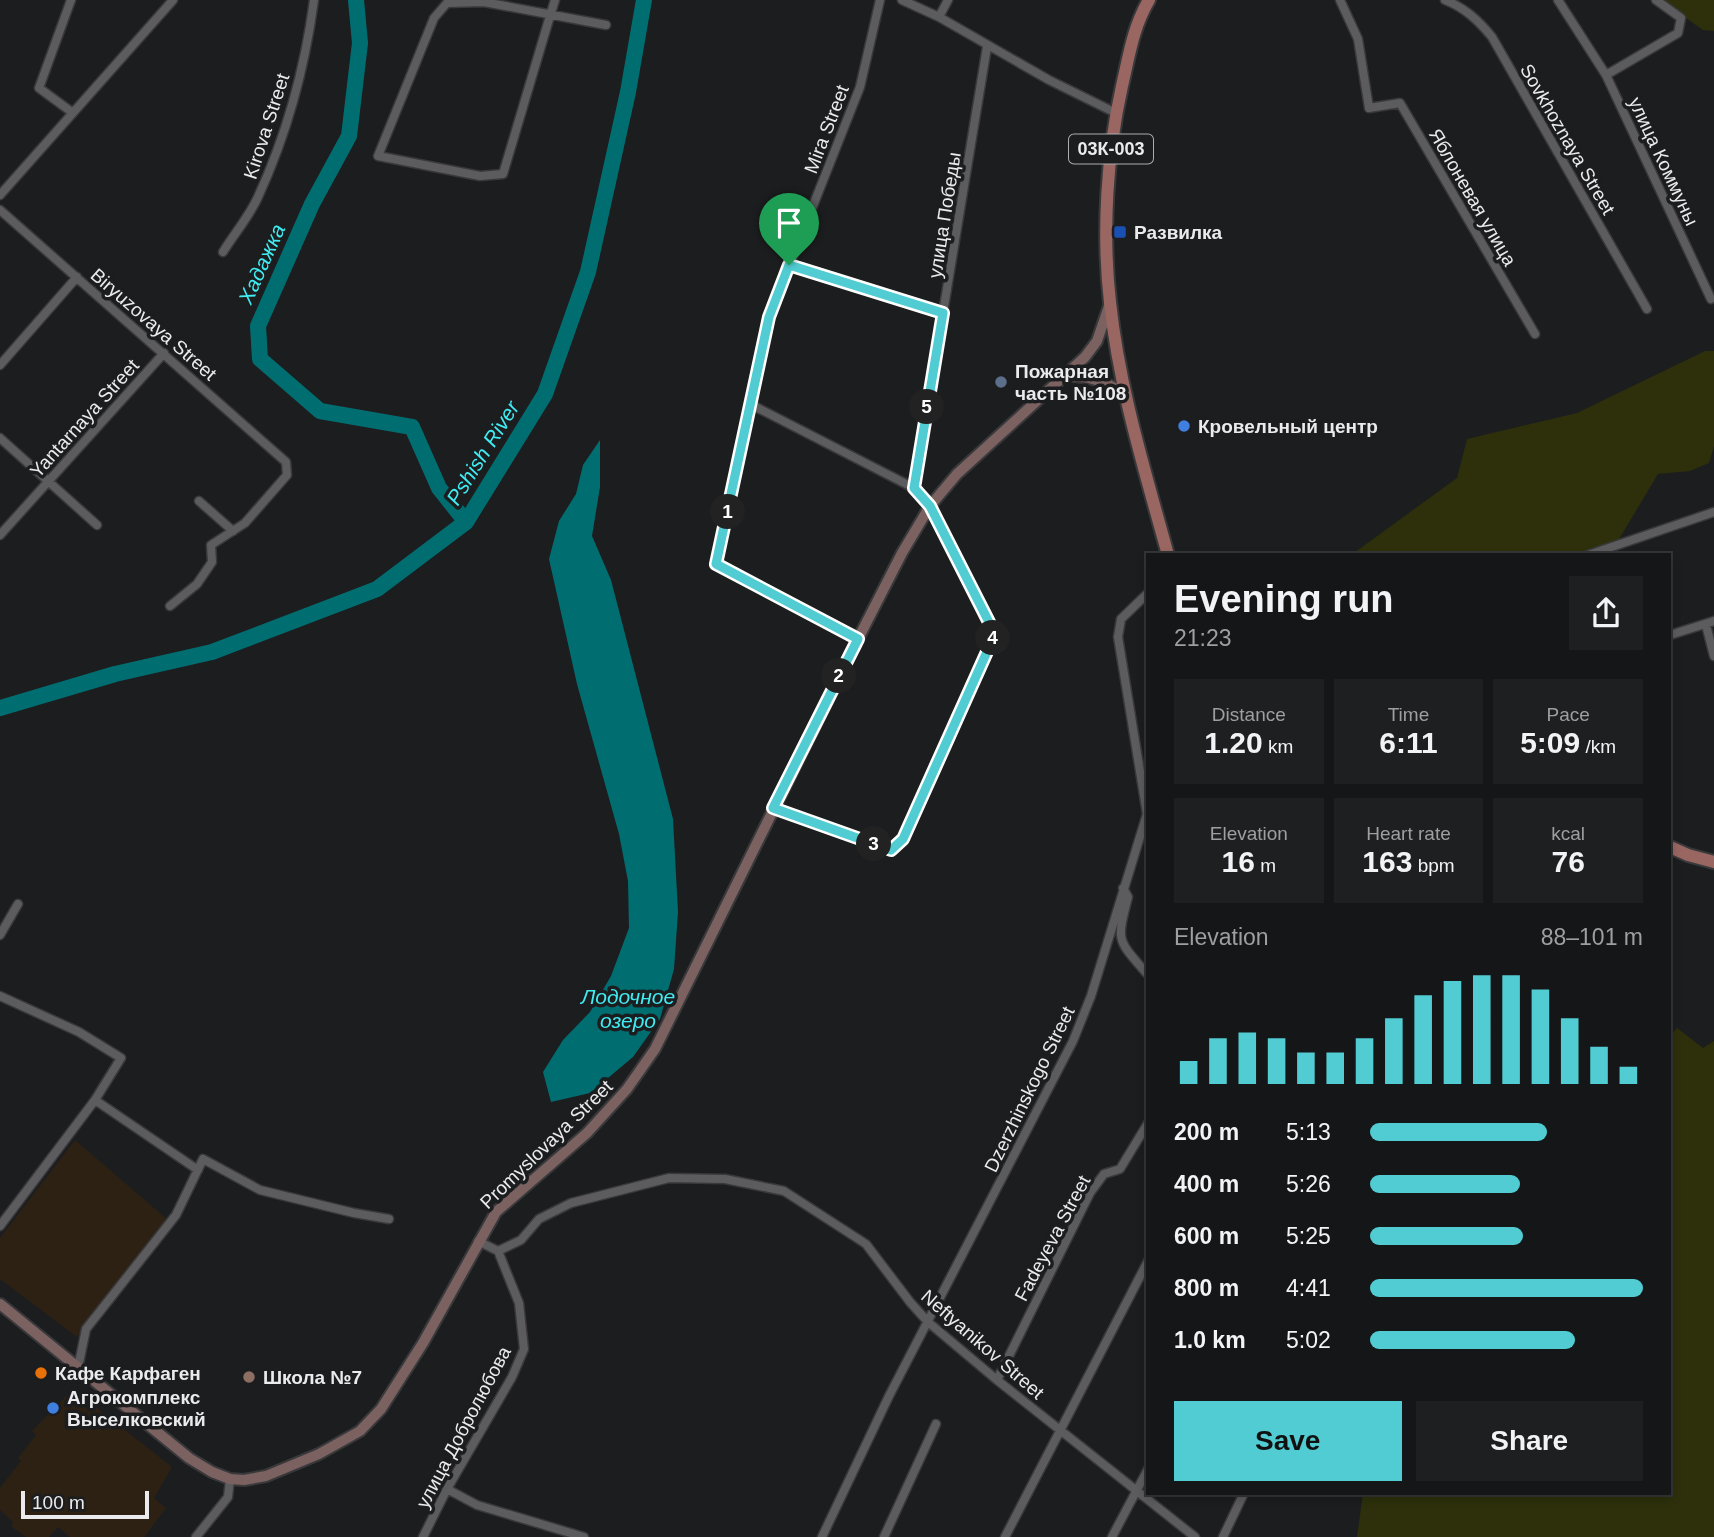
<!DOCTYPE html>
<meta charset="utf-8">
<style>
body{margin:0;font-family:Helvetica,sans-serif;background:#1e1f20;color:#f1f3f6;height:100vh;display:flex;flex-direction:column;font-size:26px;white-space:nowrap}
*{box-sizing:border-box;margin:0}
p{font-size:23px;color:#9d9fa1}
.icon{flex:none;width:38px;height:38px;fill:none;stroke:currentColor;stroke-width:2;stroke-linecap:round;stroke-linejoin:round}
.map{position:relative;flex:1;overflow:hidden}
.side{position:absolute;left:1146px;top:553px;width:525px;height:942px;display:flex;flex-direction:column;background:#151617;border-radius:0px;box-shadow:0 4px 10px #0003,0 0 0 2px #343536}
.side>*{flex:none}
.scale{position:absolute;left:21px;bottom:18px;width:128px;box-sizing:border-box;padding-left:7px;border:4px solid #ebebed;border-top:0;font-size:19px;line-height:24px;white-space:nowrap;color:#ebebed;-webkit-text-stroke:5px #1c1d1f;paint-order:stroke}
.pin{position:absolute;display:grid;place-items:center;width:60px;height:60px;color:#fff;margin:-72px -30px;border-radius:50% 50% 50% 0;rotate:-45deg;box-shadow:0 0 7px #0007}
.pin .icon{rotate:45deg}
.km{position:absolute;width:35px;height:35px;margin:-18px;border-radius:50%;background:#222;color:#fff;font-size:19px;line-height:35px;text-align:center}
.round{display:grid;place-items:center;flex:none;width:74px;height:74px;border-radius:0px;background:#1e1f20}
.headline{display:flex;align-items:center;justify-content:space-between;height:119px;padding:0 28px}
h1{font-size:38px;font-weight:700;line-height:52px}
.stats{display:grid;grid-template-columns:repeat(3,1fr);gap:10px;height:119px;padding:7px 28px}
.stats div{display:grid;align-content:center;border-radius:0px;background:#1e1f20;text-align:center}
.stats b{font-size:30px;font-weight:700}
.stats small{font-size:19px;font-weight:400}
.stats p{font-size:19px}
.chart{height:196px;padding:14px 28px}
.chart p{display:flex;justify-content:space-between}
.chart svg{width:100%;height:126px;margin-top:7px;stroke:#51ccd2;stroke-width:6}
.action{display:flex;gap:14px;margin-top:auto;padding:14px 28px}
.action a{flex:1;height:80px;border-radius:0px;background:#51ccd2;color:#111;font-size:28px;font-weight:700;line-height:80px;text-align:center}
.action a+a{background:#1e1f20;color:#f1f3f6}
ul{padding:0 28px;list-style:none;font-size:23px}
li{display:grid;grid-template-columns:112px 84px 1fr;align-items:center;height:52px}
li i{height:18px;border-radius:9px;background:#51ccd2}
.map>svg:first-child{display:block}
.industrial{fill:#2d2114}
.green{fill:#2d300b}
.water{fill:#006e71}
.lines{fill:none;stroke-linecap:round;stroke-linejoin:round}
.river{stroke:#006e71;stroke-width:16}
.street-casing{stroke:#39393b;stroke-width:11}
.secondary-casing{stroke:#39393b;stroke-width:14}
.primary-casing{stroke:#39393b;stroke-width:16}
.street{stroke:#5c5c5f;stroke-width:8}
.secondary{stroke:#7b6160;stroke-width:10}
.primary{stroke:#996661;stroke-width:12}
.route-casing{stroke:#fff;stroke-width:14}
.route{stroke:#51ccd2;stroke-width:9}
.transit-dot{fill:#1a4fb4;stroke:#1c1d1f;stroke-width:2.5}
.service-dot{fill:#5c6f8a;stroke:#1c1d1f;stroke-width:2.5}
.shop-dot{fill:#3f7fe0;stroke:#1c1d1f;stroke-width:2.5}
.food-dot{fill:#e8710a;stroke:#1c1d1f;stroke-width:2.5}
.education-dot{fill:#8d6e63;stroke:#1c1d1f;stroke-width:2.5}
.labels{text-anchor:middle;stroke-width:7;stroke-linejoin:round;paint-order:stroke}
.shield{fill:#1c1d1f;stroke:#adadaf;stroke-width:2}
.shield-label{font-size:18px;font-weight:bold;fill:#ebebed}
.street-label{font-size:19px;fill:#ebebed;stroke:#1c1d1f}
.poi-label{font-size:19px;font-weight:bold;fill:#ebebed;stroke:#1c1d1f;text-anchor:start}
.water-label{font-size:21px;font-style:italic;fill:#3fecf2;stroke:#1c1d1f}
</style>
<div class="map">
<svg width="1714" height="1537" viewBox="0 0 1714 1537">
<rect width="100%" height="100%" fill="#1c1d1f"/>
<path class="industrial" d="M 75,1140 L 169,1221 L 77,1337 L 0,1279 L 0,1238 Z
M 73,1389 L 172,1467 L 154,1498 L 166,1508 L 144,1537 L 70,1537 L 58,1527 L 49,1537 L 26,1537 L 12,1527 L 13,1522 L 0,1510 L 0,1488 L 21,1461 L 18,1458 L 36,1435 L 32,1431 Z"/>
<path class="green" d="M 1661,0 L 1714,0 L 1714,31 L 1703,30 Z
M 1705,351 L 1714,351 L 1714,446 L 1709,463 L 1690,471 L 1658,474 L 1618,541 L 1579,555 L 1351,555 L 1457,478 L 1467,439 L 1577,413 Z
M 1677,1028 L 1703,1048 L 1714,1041 L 1714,1537 L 1357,1537 L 1363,1493 L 1670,1493 L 1670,1036 Z"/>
<path class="water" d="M 600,440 L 600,487 L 592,536 L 611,580 L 673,819 L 678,912 L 674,969 L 660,1019 L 633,1057 L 590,1093 L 551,1102 L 543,1072 L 563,1040 L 590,1012 L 611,976 L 629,928 L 628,881 L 619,834 L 577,684 L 549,559 L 559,521 L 576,494 L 583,465 Z"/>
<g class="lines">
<path class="river" d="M 356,0 L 360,43 L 349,136 L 312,204 L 258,326 L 260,359 L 320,411 L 412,427 L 439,488 L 466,522
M 0,708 L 115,674 L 212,652 L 377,589 L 466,522 L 545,394 L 588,272 L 628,92 L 644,0"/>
<defs>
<path id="street" d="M 71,0 L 39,88 L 73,113
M 555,0 L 550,16 L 503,174 L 480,176 L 378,156 L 434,18 L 447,3 L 484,2 L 606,25
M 902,0 L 939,17 L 1049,80 L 1116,113
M 1340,0 L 1358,39 L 1369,108 L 1400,103 L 1535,334
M 1445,0 C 1465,8 1478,20 1492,37 L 1647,309
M 1558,0 L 1606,75 L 1711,299
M 939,17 L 948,0
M 1606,75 L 1678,33 L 1681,18 L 1656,0
M 0,195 L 173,0
M 0,210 L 286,462 L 287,475 L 245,523 L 211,545 L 212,562 L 197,584 L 170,606
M 223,252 C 234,234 249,217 258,197 C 286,136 305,67 314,0
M 789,265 L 943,313
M 0,365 L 77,277
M 752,405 L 914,488
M 0,438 L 97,525
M 199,501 L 233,531
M 0,535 L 164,353
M 1588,555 L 1714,512
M 1706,625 L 1714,656
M 1670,635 L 1714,621
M 858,639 L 716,563 L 769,317 L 860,87 L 880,0
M 773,808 L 891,850 L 903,839 L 995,634 L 930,506 L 914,488 L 987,47
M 1123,888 L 1128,897 C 1116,943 1117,939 1148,975
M 0,935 L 18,904
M 0,996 L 79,1032 L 121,1058 L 95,1100 L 0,1226
M 95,1100 L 198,1170
M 478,1241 L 498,1251 L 521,1240 L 539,1219 L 571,1203 L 669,1178 L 725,1179 L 784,1191 L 866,1244 L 910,1302 L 928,1322 L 997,1380 L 1195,1537
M 78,1368 L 86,1329 L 176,1215 L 203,1159 L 260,1190 L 354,1213 L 389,1219
M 997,1380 L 1090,1193 L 1104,1174 L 1120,1169 L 1148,1123
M 447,1489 L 477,1505 L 584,1537
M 196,1537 L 228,1497 L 230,1479
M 423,1537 L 447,1489 L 512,1377 L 524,1349 L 519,1303 L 498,1251
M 822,1537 L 889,1396 L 1073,1041 L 1091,996 L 1147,814 L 1118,637 L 1121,619 L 1148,593
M 884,1537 L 936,1424
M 1005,1537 L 1148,1261
M 1112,1537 L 1148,1469
M 1223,1537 L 1244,1493"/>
<path id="secondary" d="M 1063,376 C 1088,375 1105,381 1126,395
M 0,1304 L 189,1458 L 212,1472 L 230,1479 L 244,1480 L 266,1476 L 319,1454 L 360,1431 L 381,1409 L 423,1343 L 496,1212 L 587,1133 L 627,1089 L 655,1049 L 858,639 L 902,553 L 930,506 L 957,474 L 1085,357 L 1097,341 L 1109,306"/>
<path id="primary" d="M 1149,0 C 1133,27 1129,56 1122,86 C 1107,153 1102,233 1110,302 C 1119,388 1145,471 1168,555
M 1670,847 L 1688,855 L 1714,862"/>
</defs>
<use href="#street" class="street-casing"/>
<use href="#secondary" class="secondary-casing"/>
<use href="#primary" class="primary-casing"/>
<use href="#street" class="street"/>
<use href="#secondary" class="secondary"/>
<use href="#primary" class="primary"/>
</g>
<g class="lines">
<defs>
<path id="route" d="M 789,265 L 943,313 L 914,488 L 930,506 L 995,634 L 903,839 L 891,850 L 773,808 L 858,639 L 716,564 L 769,317 Z"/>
</defs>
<use href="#route" class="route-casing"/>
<use href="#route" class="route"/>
</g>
<rect class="transit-dot" x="1113" y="225" width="14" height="14" rx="3.5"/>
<circle class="service-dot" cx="1001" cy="382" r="7"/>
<g class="shop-dot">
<circle cx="1184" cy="426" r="7"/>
<circle cx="53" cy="1408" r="7"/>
</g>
<circle class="food-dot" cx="41" cy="1373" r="7"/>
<circle class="education-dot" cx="249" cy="1377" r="7"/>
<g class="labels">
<rect class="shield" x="1069" y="134.5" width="84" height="29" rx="5"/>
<g class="shield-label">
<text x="1111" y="155">03К-003</text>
</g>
<g class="street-label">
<text transform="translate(266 126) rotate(-72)" y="7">Kirova Street</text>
<text transform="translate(826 129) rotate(-69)" y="7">Mira Street</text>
<text transform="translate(1568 139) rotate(60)" y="7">Sovkhoznaya Street</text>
<text transform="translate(1664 161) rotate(65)" y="7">улица Коммуны</text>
<text transform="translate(1473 197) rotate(60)" y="7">Яблоневая улица</text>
<text transform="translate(944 215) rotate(-81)" y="7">улица Победы</text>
<text transform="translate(154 324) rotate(41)" y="7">Biryuzovaya Street</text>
<text transform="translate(84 418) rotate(-48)" y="7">Yantarnaya Street</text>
<text transform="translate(1029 1089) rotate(-64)" y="7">Dzerzhinskogo Street</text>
<text transform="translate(546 1144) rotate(-44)" y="7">Promyslovaya Street</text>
<text transform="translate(1052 1238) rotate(-62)" y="7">Fadeyeva Street</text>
<text transform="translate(983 1344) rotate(41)" y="7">Neftyanikov Street</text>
<text transform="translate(463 1427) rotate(-62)" y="7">улица Добролюбова</text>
</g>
<g class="poi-label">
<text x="1134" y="239">Развилка</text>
<text x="1015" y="378">Пожарная<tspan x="1015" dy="22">часть №108</tspan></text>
<text x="1198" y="433">Кровельный центр</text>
<text x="55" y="1380">Кафе Карфаген</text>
<text x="263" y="1384">Школа №7</text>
<text x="67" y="1404">Агрокомплекс<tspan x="67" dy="22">Выселковский</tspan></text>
</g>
<g class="water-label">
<text transform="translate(262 264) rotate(-66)" y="7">Хадажка</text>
<text transform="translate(483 453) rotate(-58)" y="7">Pshish River</text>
<text x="628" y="1004">Лодочное<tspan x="628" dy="24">озеро</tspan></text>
</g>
</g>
</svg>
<div class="scale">100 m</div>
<div class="pin" style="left:789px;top:265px;background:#1e9e55"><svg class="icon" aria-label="arrive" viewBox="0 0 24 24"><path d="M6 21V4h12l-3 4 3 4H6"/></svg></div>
<b class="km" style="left:728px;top:512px">1</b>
<b class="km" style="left:839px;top:676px">2</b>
<b class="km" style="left:874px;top:844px">3</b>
<b class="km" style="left:993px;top:638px">4</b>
<b class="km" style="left:927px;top:407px">5</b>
<section class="side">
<div class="headline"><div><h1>Evening run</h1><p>21:23</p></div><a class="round"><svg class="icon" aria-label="share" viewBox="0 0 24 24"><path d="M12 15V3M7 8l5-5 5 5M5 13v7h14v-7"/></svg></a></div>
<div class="stats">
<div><p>Distance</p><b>1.20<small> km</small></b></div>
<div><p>Time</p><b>6:11</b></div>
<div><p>Pace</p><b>5:09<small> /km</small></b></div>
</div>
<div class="stats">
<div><p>Elevation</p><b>16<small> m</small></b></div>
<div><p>Heart rate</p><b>163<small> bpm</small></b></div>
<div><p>kcal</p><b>76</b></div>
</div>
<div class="chart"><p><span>Elevation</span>88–101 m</p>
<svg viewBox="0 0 160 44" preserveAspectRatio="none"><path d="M5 44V36M15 44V28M25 44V26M35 44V28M45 44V33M55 44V33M65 44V28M75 44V21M85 44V13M95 44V8M105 44V6M115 44V6M125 44V11M135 44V21M145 44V31M155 44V38"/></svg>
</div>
<ul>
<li><b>200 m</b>5:13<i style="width:65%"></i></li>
<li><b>400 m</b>5:26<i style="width:55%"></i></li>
<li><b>600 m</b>5:25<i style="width:56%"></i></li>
<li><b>800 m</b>4:41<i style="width:100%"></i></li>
<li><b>1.0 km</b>5:02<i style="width:75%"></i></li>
</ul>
<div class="action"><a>Save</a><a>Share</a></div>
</section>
</div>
